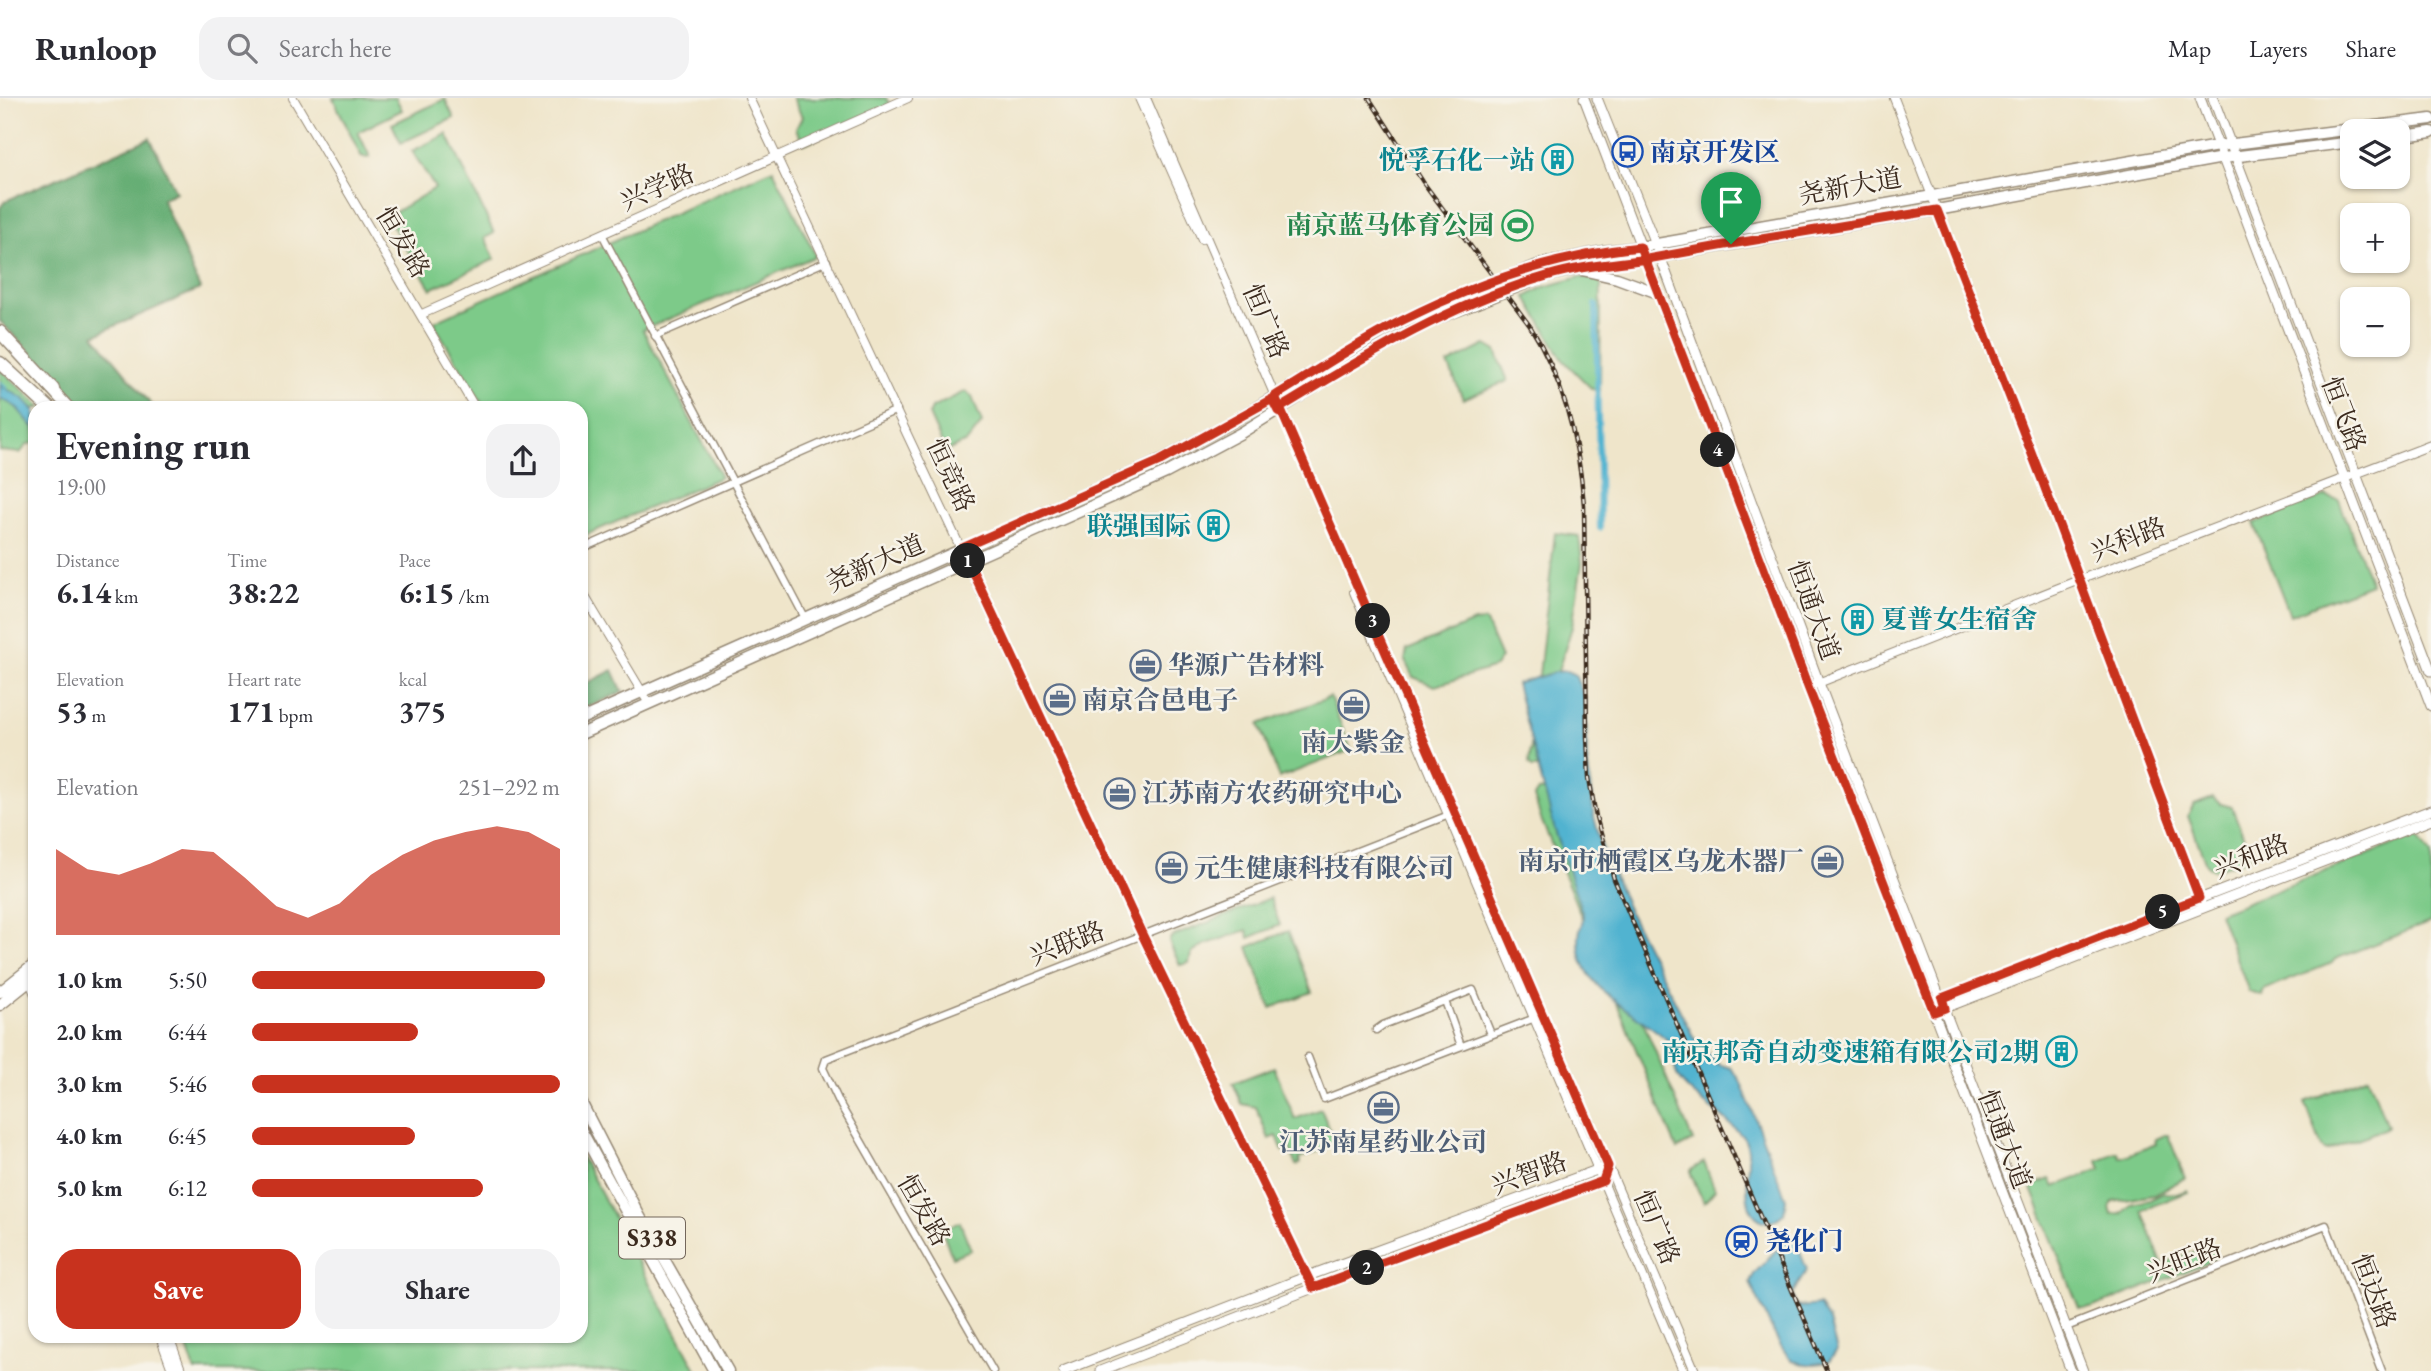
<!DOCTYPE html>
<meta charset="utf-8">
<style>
body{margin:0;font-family:"EB Garamond","Noto Serif SC",serif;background:#f2f2f3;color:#2b2b33;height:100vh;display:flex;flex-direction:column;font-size:26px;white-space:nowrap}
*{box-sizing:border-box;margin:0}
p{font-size:23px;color:#7c7c81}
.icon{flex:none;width:38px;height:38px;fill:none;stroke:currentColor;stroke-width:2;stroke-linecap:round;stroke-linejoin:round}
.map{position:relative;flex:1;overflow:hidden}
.side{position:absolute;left:28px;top:303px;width:560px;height:942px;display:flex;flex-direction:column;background:#fff;border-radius:21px;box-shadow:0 2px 5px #0004}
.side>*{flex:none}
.tools{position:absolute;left:2340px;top:21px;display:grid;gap:14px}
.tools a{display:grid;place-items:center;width:70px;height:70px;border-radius:14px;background:#fff;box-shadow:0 2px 5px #0004;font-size:35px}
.pin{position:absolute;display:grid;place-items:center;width:60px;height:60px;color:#fff;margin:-72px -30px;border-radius:50% 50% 50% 0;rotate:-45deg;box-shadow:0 0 7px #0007}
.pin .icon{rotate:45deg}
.km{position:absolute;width:35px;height:35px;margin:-18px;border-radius:50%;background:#222;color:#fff;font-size:19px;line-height:35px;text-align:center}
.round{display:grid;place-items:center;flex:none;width:74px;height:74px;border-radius:21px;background:#f2f2f3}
.head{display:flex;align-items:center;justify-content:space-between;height:119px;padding:0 28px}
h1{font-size:38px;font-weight:700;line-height:52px}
.metrics{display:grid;grid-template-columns:repeat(3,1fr);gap:10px;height:119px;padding:7px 28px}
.metrics div{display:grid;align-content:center}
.metrics b{font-size:30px;font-weight:700}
.metrics small{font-size:19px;font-weight:400}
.metrics p{font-size:19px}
.chart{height:196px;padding:14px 28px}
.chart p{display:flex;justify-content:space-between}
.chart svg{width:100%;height:126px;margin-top:7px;fill:#c8321e;opacity:.7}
.cta{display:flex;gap:14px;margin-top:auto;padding:14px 28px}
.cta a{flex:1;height:80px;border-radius:21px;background:#c8321e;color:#fff;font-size:28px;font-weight:700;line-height:80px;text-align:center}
.cta a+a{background:#f2f2f3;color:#2b2b33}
ul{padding:0 28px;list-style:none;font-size:23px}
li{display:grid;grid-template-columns:112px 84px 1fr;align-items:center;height:52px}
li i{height:18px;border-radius:9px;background:#c8321e}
header{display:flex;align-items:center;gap:42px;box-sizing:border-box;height:98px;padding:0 35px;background:#fff;border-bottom:2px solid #e1e1e2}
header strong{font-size:33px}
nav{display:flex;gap:38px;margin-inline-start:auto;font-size:24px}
.search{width:490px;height:63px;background:#f2f2f3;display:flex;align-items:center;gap:18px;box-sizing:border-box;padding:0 24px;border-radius:21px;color:#7c7c81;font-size:26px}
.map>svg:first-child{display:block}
.green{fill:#7dca89;stroke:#5c7a54;stroke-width:2}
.forest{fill:#66ae75;stroke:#506c4a;stroke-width:2}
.water{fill:#51b3d0;stroke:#466e77;stroke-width:2}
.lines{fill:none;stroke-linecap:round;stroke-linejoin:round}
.stream{stroke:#51b3d0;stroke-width:2}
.canal{stroke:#51b3d0;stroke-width:6}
.minor-casing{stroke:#958874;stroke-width:9}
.tertiary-casing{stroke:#958874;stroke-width:10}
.secondary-casing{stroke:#958874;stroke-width:11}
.primary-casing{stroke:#958874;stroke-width:13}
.trunk-casing{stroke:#958874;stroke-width:13}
.motorway-casing{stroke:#958874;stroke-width:15}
.minor{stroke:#fff;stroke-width:6}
.tertiary{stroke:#fff;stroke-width:8}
.secondary{stroke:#fff;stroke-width:9}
.primary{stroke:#fff;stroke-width:10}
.trunk{stroke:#fff;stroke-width:10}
.motorway{stroke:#fff;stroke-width:12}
.rail-casing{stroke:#3b2a1e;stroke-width:4.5}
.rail{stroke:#f7f3e8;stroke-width:2;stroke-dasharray:5;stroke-linecap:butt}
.route-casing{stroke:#fff;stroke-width:14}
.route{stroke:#c8321e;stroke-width:9}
.labels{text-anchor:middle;stroke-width:5;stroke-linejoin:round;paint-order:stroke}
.shield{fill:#f7f3e8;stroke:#73665b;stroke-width:2}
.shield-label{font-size:24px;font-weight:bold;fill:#3b2a1e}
.transit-label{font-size:26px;font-weight:bold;fill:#164399;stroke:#f7f3e8;text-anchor:start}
.culture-label{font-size:26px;font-weight:bold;fill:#0d838f;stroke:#f7f3e8;text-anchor:end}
.street-label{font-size:26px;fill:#3b2a1e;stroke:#f7f3e8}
.leisure-label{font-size:26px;font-weight:bold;fill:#27864d;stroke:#f7f3e8;text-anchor:end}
.service-label{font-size:26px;font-weight:bold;fill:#4e5e75;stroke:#f7f3e8;text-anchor:start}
</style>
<header>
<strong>Runloop</strong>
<div class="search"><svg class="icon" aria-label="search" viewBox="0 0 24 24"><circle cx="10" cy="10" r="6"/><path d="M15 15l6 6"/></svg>Search here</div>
<nav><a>Map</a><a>Layers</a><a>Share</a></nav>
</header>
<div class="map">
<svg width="2431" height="1273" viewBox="0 0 2431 1273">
<rect width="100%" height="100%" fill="#f7f3e8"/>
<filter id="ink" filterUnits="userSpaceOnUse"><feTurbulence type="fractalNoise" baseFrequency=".0143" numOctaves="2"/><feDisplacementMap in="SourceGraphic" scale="14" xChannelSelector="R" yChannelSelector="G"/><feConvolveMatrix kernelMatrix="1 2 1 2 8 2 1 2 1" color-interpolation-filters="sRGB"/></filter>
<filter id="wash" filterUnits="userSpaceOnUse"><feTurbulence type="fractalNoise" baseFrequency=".00686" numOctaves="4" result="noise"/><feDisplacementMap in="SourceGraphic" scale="28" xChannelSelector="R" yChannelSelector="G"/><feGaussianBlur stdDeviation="1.57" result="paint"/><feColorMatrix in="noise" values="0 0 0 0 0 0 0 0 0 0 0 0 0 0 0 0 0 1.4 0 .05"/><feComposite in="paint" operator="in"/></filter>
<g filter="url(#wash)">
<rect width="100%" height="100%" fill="#efe5ca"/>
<path class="green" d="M 333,0 L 396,0 L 402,12 L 358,34 L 370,59 L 367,60 L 361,58 Z
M 793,0 L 886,0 L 890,7 L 804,46 L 796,31 L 802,19 Z
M 445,1 L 454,20 L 401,45 L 392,26 Z
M 447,36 L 494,135 L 485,140 L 495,161 L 431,191 L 387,119 L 435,90 L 412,53 Z
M 773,71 L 816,158 L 643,232 L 721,379 L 581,439 L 581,310 L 485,310 L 436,229 L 435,223 Z
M 1580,179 L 1601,182 L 1600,292 L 1592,291 L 1563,262 L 1526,199 L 1544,189 Z
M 1486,247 L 1496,253 L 1508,283 L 1463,301 L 1448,266 Z
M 0,271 L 42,310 L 35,310 L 35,345 L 28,346 L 20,355 L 0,353 Z
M 966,293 L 972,299 L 982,325 L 967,344 L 949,352 L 944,350 L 929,317 L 932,310 Z
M 2326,398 L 2339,402 L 2371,486 L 2290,517 L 2254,425 Z
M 1555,435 L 1579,438 L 1582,465 L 1572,529 L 1559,570 L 1548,625 L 1549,670 L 1532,670 L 1529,666 Z
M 1485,523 L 1501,560 L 1495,569 L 1435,588 L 1413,579 L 1405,563 L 1407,552 L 1474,524 Z
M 1330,599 L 1351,652 L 1279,680 L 1259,626 Z
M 1548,692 L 1564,736 L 1693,1043 L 1677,1051 L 1541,721 L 1534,699 L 1538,693 Z
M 2213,700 L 2221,706 L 2232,709 L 2250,756 L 2248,761 L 2213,772 L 2206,766 L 2188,718 L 2194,707 Z
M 2418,737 L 2431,756 L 2431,824 L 2335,861 L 2332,865 L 2264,892 L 2262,898 L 2249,894 L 2219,815 Z
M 1270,800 L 1280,827 L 1249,840 L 1247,832 L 1204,847 L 1191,856 L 1189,865 L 1180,867 L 1169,844 L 1171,839 Z
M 1288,833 L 1312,894 L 1271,910 L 1248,849 Z
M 1274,969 L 1295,1021 L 1321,1011 L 1336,1046 L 1299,1061 L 1300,1066 L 1296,1067 L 1290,1051 L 1283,1053 L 1277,1038 L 1269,1041 L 1256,1009 L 1242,1006 L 1233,985 Z
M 2368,978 L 2387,1028 L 2384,1031 L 2326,1053 L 2322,1050 L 2305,1004 Z
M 2164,1037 L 2168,1037 L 2185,1080 L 2154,1097 L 2113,1104 L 2110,1109 L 2112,1117 L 2121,1116 L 2132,1106 L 2150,1102 L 2163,1095 L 2177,1096 L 2187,1092 L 2188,1094 L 2142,1112 L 2162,1166 L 2209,1148 L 2215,1152 L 2218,1161 L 2091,1210 L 2079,1210 L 2031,1088 L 2050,1081 L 2054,1089 L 2101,1071 L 2098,1062 L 2118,1054 L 2120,1060 L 2156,1046 L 2155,1041 Z
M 581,1058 L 697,1273 L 195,1273 L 183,1237 L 581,1237 Z
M 1704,1064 L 1715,1092 L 1704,1105 L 1691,1077 L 1691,1072 Z
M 960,1124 L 971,1152 L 952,1159 L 942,1131 Z"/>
<path class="forest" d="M 150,40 L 176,94 L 162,101 L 200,191 L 94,237 L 154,310 L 85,310 L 0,223 L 0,110 L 5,103 Z
M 613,572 L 623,594 L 581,612 L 581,588 Z"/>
<path class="water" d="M 0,287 L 24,301 L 35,313 L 35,331 L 16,309 L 0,300 Z
M 1567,573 L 1575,577 L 1586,602 L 1587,660 L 1594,719 L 1602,749 L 1629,814 L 1694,940 L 1718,966 L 1731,970 L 1740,982 L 1786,1101 L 1784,1115 C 1778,1121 1770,1127 1761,1122 C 1739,1112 1750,1069 1748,1052 C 1747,1046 1745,1041 1741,1037 C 1726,1018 1688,997 1678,979 C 1671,966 1678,951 1665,940 C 1632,911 1577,891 1579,839 C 1579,831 1583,826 1583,818 L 1554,729 L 1516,586 L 1555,574 Z
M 1786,1141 L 1796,1144 L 1807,1172 L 1792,1196 L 1795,1206 L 1799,1209 L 1819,1207 L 1829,1223 L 1837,1253 L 1828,1264 C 1817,1266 1804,1268 1794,1263 C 1780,1256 1759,1201 1750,1185 L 1754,1176 Z"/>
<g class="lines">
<path class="stream" d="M 0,284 L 7,290"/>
<path class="canal" d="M 1596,207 L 1600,430"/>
</g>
</g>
<g filter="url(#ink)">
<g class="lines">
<defs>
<path id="minor" d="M 602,136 L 805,520
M 655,238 L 827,163
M 581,451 L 897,312
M 1445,903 L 1461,948
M 1376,932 L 1383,927 L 1473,892 L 1491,936
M 1308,959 L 1324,1001 L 1535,920
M 2064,1230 L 2326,1127 L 2382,1273
M 993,1273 L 841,1008 L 823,970 L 826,961 L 1449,717"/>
<path id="tertiary" d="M 293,0 L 475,310
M 749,0 L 1142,836 L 1313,1190
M 1139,0 L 1202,141
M 1146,0 L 1613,1079 L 1695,1273
M 1894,0 L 2042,382 L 2201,805
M 422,216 L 908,0
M 581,492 L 648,604
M 1354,494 L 1683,1273
M 1808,589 L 2079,482 L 2431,347"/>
<path id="secondary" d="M 1584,0 L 2071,1273
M 1597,0 L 1660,158 L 1819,585 L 2083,1273
M 2200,0 L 2431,608
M 2213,0 L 2431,573
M 28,877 L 35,895
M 1936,902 L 2431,712
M 1942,911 L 2431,722
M 160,1237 L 173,1273
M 168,1237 L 181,1273
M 1063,1273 L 1308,1178 L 1608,1068
M 1100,1273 L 1313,1190 L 1603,1083 L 1608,1068"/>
<path id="primary" d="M 2398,39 L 2431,34
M 1582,172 L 1617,180 L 1658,195
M 581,621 L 1160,363 L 1234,323 L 1385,232 L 1426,211 L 1541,166 L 1603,153 L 1640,149 L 2218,48 L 2431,21
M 581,636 L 1166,375 L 1241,335 L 1353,265 L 1431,223 L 1545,178 L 1605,165 L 1645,161 L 1937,112 L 2223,60 L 2352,44
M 0,894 L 35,866
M 0,907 L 35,879
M 581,1004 L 639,1117 L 728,1273
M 581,1032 L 714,1273"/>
<path id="trunk" d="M 47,286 L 69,310"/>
<path id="motorway" d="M 0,234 L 53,291
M 0,265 L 49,310"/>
</defs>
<use href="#minor" class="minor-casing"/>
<use href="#tertiary" class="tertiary-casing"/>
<use href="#secondary" class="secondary-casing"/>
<use href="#primary" class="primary-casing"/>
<use href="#trunk" class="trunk-casing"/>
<use href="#motorway" class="motorway-casing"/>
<use href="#minor" class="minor"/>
<use href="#tertiary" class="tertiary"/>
<use href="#secondary" class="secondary"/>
<use href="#primary" class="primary"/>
<use href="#trunk" class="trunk"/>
<use href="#motorway" class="motorway"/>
<defs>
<path id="rail" d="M 1369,0 L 1423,84 L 1530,228 C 1564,282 1579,344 1584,407 L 1587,638 L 1589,680 L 1596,719 L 1614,781 L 1827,1273"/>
</defs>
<use href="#rail" class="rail-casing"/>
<use href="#rail" class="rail"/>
</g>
</g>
<g class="lines" filter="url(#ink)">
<defs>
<path id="route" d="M 1731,146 C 1703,151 1675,156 1647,161 C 1613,166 1580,168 1547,178 C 1450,206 1366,258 1280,310 L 1278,313 L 1272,301 L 1160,363 L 962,450 L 1142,836 L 1313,1190 L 1603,1083 L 1608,1068 L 1280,310 L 1275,298 C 1318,272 1360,243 1405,221 C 1479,184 1558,157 1640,149 L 1645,161 C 1700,304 1756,446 1808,589 L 1934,914 L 1945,910 L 1942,900 L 2199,800 L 2042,382 L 1937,112 L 1731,146"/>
</defs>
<use href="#route" class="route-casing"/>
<use href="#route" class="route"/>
</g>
<defs>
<symbol id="bus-ring" viewBox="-11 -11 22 22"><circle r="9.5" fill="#f7f3e8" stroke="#1a4fb4" stroke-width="1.5"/><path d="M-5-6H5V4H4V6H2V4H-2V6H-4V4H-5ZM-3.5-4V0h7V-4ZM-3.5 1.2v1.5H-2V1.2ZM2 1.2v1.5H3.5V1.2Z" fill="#1a4fb4"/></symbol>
<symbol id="building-ring" viewBox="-11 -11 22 22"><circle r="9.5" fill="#f7f3e8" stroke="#0f9aa8" stroke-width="1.5"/><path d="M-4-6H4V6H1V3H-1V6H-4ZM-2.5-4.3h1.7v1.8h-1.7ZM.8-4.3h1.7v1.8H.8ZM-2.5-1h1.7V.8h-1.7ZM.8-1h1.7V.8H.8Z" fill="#0f9aa8"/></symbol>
<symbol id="stadium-ring" viewBox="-11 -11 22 22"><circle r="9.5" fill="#f7f3e8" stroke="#2e9e5b" stroke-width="1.5"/><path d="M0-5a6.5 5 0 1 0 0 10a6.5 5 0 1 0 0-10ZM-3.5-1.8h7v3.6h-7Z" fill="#2e9e5b"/></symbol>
<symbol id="office-ring" viewBox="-11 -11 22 22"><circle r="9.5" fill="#f7f3e8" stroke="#5c6f8a" stroke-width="1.5"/><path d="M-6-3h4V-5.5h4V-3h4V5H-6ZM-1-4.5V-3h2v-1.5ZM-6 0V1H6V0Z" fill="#5c6f8a"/></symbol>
<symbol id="station-ring" viewBox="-11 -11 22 22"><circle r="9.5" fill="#f7f3e8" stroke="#1a4fb4" stroke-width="1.5"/><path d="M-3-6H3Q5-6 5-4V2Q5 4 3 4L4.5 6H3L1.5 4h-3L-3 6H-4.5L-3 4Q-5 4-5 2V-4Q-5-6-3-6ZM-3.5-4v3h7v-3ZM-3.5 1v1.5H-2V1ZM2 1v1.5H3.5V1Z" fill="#1a4fb4"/></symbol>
</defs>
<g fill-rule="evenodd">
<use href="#bus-ring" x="1610" y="36" width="35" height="35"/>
<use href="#building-ring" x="1540" y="44" width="35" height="35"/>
<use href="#stadium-ring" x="1500" y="110" width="35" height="35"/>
<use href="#building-ring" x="1196" y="410" width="35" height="35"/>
<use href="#building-ring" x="1840" y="504" width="35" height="35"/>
<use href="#office-ring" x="1128" y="550" width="35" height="35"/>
<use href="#office-ring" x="1042" y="584" width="35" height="35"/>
<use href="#office-ring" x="1336" y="590" width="35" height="35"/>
<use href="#office-ring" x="1102" y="678" width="35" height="35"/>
<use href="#office-ring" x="1810" y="746" width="35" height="35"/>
<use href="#office-ring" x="1154" y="752" width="35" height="35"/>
<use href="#building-ring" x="2044" y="936" width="35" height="35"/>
<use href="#office-ring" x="1366" y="992" width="35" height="35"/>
<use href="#station-ring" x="1724" y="1126" width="35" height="35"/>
</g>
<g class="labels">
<rect class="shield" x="619" y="1119.5" width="66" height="41" rx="5"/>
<g class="shield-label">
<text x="652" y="1148">S338</text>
</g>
<g class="transit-label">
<text x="1650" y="63">南京开发区</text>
<text x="1765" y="1152">尧化门</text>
</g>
<g class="culture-label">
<text x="1535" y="71">悦孚石化一站</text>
<text x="1191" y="437">联强国际</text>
<text x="1881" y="530" text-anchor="start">夏普女生宿舍</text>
<text x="2039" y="963">南京邦奇自动变速箱有限公司2期</text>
</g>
<g class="street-label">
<text transform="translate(1850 88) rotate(-10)" y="9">尧新大道</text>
<text transform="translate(657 89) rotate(-24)" y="9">兴学路</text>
<text transform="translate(403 144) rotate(59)" y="9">恒发路</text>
<text transform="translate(1266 223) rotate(67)" y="9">恒广路</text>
<text transform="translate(2344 316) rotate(69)" y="9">恒飞路</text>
<text transform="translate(951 377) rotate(65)" y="9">恒竞路</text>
<text transform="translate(2128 441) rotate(-21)" y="9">兴科路</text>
<text transform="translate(875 465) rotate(-24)" y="9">尧新大道</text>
<text transform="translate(1814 512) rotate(70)" y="9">恒通大道</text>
<text transform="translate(2251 758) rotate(-21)" y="9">兴和路</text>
<text transform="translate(1067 845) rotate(-21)" y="9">兴联路</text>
<text transform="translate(2005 1041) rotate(69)" y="9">恒通大道</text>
<text transform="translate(1529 1075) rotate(-20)" y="9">兴智路</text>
<text transform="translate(924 1112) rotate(60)" y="9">恒发路</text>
<text transform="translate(1657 1129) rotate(67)" y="9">恒广路</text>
<text transform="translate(2184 1162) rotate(-21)" y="9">兴旺路</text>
<text transform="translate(2374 1193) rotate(69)" y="9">恒达路</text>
</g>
<g class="leisure-label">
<text x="1494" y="136">南京蓝马体育公园</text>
</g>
<g class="service-label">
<text x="1168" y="576">华源广告材料</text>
<text x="1082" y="611">南京合邑电子</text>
<text x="1353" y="653" text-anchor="middle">南大紫金</text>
<text x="1142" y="704">江苏南方农药研究中心</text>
<text x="1804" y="772" text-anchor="end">南京市栖霞区乌龙木器厂</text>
<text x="1194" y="779">元生健康科技有限公司</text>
<text x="1383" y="1053" text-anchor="middle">江苏南星药业公司</text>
</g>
</g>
</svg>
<div class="tools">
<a><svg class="icon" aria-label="layers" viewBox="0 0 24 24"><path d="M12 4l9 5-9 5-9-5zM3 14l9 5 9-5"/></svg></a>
<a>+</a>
<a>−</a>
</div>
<div class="pin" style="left:1731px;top:146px;background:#1e9e55"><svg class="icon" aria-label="arrive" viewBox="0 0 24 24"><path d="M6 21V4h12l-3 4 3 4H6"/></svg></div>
<b class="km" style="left:968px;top:463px">1</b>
<b class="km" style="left:1367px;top:1170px">2</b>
<b class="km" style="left:1373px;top:523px">3</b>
<b class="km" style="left:1718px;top:352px">4</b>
<b class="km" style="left:2163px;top:814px">5</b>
<section class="side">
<div class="head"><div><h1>Evening run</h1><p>19:00</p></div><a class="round"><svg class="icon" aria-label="share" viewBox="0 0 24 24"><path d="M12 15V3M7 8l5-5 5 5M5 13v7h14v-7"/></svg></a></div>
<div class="metrics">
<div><p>Distance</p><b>6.14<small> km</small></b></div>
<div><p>Time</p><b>38:22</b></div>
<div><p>Pace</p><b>6:15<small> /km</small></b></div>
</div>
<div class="metrics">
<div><p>Elevation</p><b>53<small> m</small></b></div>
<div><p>Heart rate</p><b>171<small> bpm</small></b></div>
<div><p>kcal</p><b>375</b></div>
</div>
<div class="chart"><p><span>Elevation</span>251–292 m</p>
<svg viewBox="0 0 160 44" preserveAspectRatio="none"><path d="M0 44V14L10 21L20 23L30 19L40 14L50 15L60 24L70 34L80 38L90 33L100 23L110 16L120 11L130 8L140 6L150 8L160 14V44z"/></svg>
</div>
<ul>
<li><b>1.0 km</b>5:50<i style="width:95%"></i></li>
<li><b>2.0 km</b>6:44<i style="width:54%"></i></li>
<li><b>3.0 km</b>5:46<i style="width:100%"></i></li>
<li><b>4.0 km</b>6:45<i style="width:53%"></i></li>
<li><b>5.0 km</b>6:12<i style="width:75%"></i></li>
</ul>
<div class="cta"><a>Save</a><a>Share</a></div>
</section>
</div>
